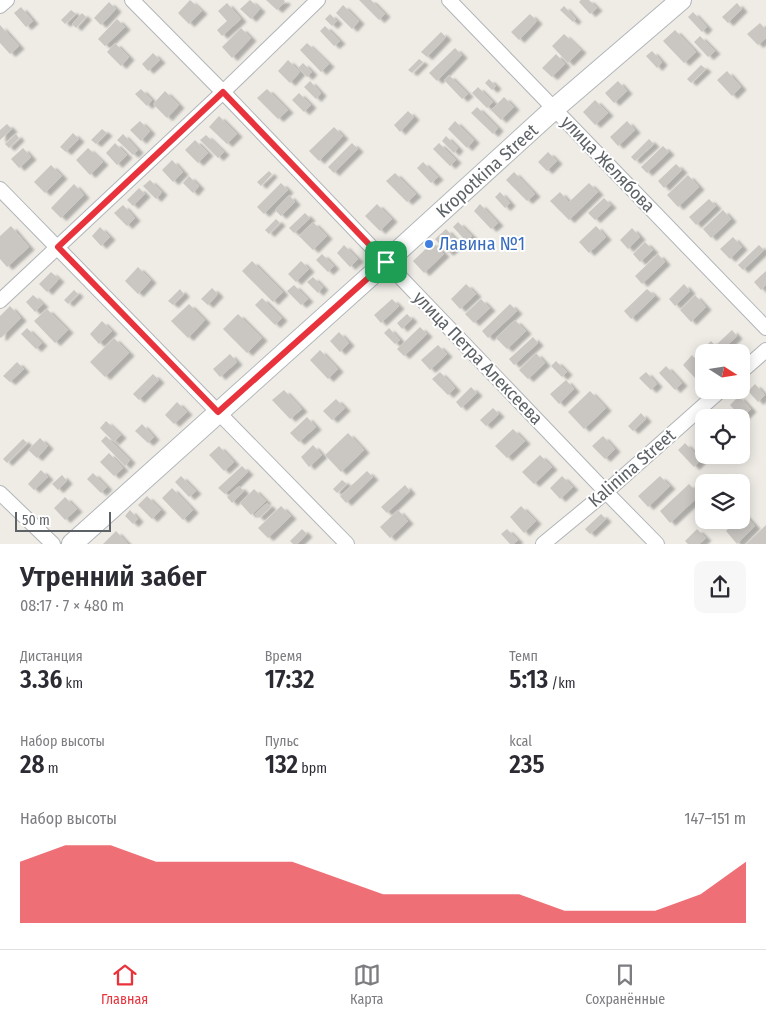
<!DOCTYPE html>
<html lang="ru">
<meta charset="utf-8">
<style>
body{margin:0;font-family:"Fira Sans Condensed",sans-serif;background:#f7f7f7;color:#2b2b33;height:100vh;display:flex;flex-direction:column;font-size:19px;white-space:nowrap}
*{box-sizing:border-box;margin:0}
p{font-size:16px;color:#7c7c81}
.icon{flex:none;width:28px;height:28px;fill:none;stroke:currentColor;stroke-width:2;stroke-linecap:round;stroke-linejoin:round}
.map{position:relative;height:544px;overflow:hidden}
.drawer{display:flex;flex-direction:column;background:#fff;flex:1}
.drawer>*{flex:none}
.needle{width:32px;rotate:102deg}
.tools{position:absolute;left:695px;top:344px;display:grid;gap:10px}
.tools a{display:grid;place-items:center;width:55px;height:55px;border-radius:10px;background:#fff;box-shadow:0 2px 12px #0003;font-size:25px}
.scale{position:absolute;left:15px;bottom:12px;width:96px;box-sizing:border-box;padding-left:5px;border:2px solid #5d6266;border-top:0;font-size:14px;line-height:18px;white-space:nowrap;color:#5d6266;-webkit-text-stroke:4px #fff;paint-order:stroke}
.pin{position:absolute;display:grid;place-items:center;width:42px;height:42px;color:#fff;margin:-21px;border-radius:10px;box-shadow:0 2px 8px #0006}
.round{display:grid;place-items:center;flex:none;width:52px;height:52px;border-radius:10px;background:#f7f7f7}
.headline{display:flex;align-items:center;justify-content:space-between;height:85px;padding:0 20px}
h1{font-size:28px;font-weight:600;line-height:38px}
.figures{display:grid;grid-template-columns:repeat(3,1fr);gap:8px;height:85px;padding:5px 20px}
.figures div{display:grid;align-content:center}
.figures b{font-size:25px;font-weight:600}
.figures small{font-size:14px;font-weight:400}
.figures p{font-size:14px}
.chart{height:140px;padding:10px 20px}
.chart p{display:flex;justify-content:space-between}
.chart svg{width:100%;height:90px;margin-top:5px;fill:#e8333c;opacity:.7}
.menu{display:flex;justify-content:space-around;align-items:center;height:70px;border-top:1px solid #e1e1e2;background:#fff;font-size:14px;color:#7c7c81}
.menu a{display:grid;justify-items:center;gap:2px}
.menu .selected{color:#e8333c}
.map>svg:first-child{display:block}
.building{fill:#cac7c3;filter:url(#shadow)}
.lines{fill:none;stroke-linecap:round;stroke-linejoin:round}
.street-casing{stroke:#b1b4b8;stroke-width:16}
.secondary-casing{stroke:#b2b6ba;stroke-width:22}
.street{stroke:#fff;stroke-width:14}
.secondary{stroke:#fff;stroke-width:20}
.route-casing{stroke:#fff;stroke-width:10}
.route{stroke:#e8333c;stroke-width:6}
.shop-dot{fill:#3f7fe0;stroke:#fff;stroke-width:2}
.labels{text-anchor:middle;stroke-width:4;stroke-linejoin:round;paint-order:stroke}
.street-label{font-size:18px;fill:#5d6266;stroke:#fff}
.shop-label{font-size:18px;fill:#366cbe;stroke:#fff;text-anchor:start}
</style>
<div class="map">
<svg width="766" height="544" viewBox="0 0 766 544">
<defs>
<filter id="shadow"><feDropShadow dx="5.5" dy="3" stdDeviation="1" flood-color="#0004"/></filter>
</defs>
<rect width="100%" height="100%" fill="#efece6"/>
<path class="building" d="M 190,0 L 202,11 L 189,24 L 178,13 Z
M 250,0 L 260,9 L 251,19 L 240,9 Z
M 266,0 L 284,0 L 285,2 L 277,10 Z
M 359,0 L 371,0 L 385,14 L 379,20 Z
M 581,0 L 589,0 L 597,8 L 590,14 L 579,2 Z
M 109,2 L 116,9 L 101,25 L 94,18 Z
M 227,3 L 241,19 L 222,36 L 217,30 L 227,21 L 218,11 Z
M 737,3 L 742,9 L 728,23 L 722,17 Z
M 343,5 L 359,21 L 352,29 L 336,13 Z
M 564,6 L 576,19 L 573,22 L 560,10 Z
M 21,7 L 33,21 L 26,27 L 14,13 Z
M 71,10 L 76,14 L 65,24 L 61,20 Z
M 693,12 L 707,27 L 702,32 L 688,17 Z
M 82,13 L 86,17 L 76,28 L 72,24 Z
M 330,14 L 337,21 L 332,26 L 325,19 Z
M 530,14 L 537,21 L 519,40 L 511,32 Z
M 117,19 L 125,27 L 105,46 L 98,39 Z
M 760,23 L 766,30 L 766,38 L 758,45 L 747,34 Z
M 0,25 L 19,46 L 10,54 L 0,43 Z
M 325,26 L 340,41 L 334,46 L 320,31 Z
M 241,28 L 251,38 L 232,58 L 222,47 Z
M 675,30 L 696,52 L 684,63 L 663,41 Z
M 441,32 L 446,37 L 427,57 L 421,52 Z
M 564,34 L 581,50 L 568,63 L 552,46 Z
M 700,36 L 715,51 L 708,57 L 694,42 Z
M 115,43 L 129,57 L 121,66 L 107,52 Z
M 307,43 L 329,64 L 321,72 L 300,50 Z
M 455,48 L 462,55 L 437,81 L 429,73 Z
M 652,51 L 662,62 L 657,68 L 646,56 Z
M 153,53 L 160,60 L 148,71 L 142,64 Z
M 556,54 L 565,64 L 552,77 L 542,68 Z
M 419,59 L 423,62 L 412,73 L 408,70 Z
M 288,60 L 300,72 L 290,83 L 278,71 Z
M 303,63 L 312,72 L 307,77 L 298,68 Z
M 701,65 L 706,69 L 691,83 L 687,79 Z
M 727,71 L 741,87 L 732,96 L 717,80 Z
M 449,75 L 468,94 L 462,99 L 444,80 Z
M 489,79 L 496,86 L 492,90 L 485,83 Z
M 310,81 L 321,93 L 316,99 L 304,87 Z
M 618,81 L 627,91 L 614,103 L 605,93 Z
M 478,87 L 493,102 L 487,108 L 472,93 Z
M 141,89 L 152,100 L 147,106 L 135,94 Z
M 267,89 L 288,110 L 278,119 L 257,98 Z
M 165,91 L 179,105 L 167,118 L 153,104 Z
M 299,93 L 311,105 L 304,112 L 292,100 Z
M 504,97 L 514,107 L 501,120 L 491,110 Z
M 595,100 L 608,113 L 595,125 L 583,112 Z
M 477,107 L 498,128 L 493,134 L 471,113 Z
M 408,111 L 414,117 L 400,132 L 394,125 Z
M 219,116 L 237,134 L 227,144 L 209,127 Z
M 140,121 L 150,131 L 141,141 L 130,130 Z
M 455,121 L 474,140 L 467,148 L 448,129 Z
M 627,121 L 635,130 L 618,146 L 610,137 Z
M 7,124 L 12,129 L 0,140 L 0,130 Z
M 334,127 L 343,136 L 319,161 L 309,151 Z
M 102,129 L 107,133 L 96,144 L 91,140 Z
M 73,133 L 79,139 L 66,152 L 60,147 Z
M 16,134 L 19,138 L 9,148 L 5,144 Z
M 123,134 L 138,150 L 133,155 L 117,140 Z
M 206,135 L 224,152 L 218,158 L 200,140 Z
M 446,136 L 458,148 L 454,153 L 442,141 Z
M 649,139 L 654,144 L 635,161 L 631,157 Z
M 195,140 L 208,153 L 198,163 L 185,150 Z
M 115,143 L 127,155 L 117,165 L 106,153 Z
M 352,143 L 358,149 L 334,173 L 328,167 Z
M 439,143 L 456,160 L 450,166 L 433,149 Z
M 663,146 L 669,152 L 647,173 L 641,167 Z
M 23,148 L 31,157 L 19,168 L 11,159 Z
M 88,148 L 103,162 L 90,175 L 76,160 Z
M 548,152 L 557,161 L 547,171 L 538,162 Z
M 172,160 L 183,172 L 173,182 L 162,170 Z
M 423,162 L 438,177 L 431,183 L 417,168 Z
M 676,164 L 682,170 L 664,188 L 658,181 Z
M 51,165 L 62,176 L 45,193 L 34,182 Z
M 269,171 L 272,174 L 261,186 L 257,182 Z
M 514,172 L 535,194 L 527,201 L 506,180 Z
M 395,173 L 416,194 L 407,202 L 386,181 Z
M 688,175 L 699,187 L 678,207 L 667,195 Z
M 189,176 L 199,186 L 193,193 L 183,183 Z
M 150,180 L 162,192 L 156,199 L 143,186 Z
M 281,183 L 288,190 L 264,214 L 257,207 Z
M 589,183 L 598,192 L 569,220 L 550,201 L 560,192 L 569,202 Z
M 74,184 L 84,195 L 61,218 L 51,208 Z
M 139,188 L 145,194 L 133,206 L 127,200 Z
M 500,192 L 510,203 L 505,208 L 495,197 Z
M 289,195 L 295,202 L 281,216 L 275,210 Z
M 604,198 L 611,205 L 595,220 L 588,213 Z
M 709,199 L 716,206 L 696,225 L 689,217 Z
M 377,204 L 392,219 L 380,231 L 365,216 Z
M 480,204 L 498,223 L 491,229 L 474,211 Z
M 123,205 L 135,218 L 127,226 L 114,213 Z
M 723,210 L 731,219 L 711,238 L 703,229 Z
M 305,213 L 310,218 L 294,233 L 289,228 Z
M 276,219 L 280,223 L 269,234 L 265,230 Z
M 313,222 L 327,236 L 313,250 L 299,236 Z
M 458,222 L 472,236 L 466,241 L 453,227 Z
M 11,226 L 29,247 L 7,267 L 0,259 L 0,236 Z
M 596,226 L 606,237 L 589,253 L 579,242 Z
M 100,227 L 110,237 L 101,246 L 92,236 Z
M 632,228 L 640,237 L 628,249 L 620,240 Z
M 446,229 L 459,243 L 448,253 L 435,239 Z
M 733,237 L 742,247 L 730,259 L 720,249 Z
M 433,242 L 444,254 L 424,273 L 413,261 Z
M 645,242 L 653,250 L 640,262 L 633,254 Z
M 344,245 L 358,259 L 350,267 L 337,253 Z
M 759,245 L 764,250 L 743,270 L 738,265 Z
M 322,254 L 334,266 L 328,272 L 316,260 Z
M 658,254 L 665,262 L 642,284 L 635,276 Z
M 252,261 L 283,292 L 273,302 L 242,271 Z
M 301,261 L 309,269 L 296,282 L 288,274 Z
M 138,267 L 151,280 L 138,294 L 125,281 Z
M 766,271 L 766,285 L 761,290 L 754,282 Z
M 51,272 L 59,279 L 47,292 L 39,284 Z
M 313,277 L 323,287 L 318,293 L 307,282 Z
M 466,284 L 476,294 L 460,309 L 451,299 Z
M 684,284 L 690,291 L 675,306 L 669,299 Z
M 294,285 L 308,299 L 301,305 L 287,291 Z
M 212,288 L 218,294 L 208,305 L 201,299 Z
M 180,289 L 184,294 L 173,305 L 168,301 Z
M 647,289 L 655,296 L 631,319 L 624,311 Z
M 74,290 L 78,294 L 68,304 L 64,300 Z
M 33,295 L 43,304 L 35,312 L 26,302 Z
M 695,295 L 706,307 L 691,322 L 680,310 Z
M 262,298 L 282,318 L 275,325 L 255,305 Z
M 392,299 L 399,306 L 381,323 L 374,315 Z
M 481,299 L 490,308 L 474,323 L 465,314 Z
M 189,304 L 205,320 L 188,338 L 171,321 Z
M 510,304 L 517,311 L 488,338 L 482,331 Z
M 10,306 L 21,318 L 1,338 L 0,337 L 0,316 Z
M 47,309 L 68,330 L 55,343 L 34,321 Z
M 238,314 L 262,338 L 247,353 L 223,329 Z
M 407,314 L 412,319 L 402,329 L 397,323 Z
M 515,320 L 526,331 L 507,349 L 496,338 Z
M 102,321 L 112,331 L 99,344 L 90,334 Z
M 420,327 L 427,334 L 404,356 L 397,349 Z
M 27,328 L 42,343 L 36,349 L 21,334 Z
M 389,328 L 400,340 L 395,344 L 384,333 Z
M 732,330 L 737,336 L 723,349 L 717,344 Z
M 339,332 L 349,343 L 340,352 L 330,341 Z
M 533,337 L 538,343 L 514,365 L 509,359 Z
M 114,338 L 129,353 L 105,377 L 90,362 Z
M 711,341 L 721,352 L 703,352 L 701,351 Z
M 438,345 L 447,354 L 430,370 L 421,360 Z
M 320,350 L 338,369 L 328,379 L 310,360 Z
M 536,353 L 545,363 L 528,379 L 519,370 Z
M 230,354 L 237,362 L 220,377 L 213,369 Z
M 692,355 L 704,368 L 704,371 L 696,379 L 683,365 Z
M 556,361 L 567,372 L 562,377 L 551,366 Z
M 17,362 L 24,369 L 10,382 L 3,376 Z
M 666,366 L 682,383 L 675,390 L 659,373 Z
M 440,372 L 455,388 L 448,395 L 432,379 Z
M 646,372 L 657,384 L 651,390 L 639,378 Z
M 153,374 L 159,380 L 139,400 L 133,394 Z
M 566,380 L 574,389 L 559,404 L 550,394 Z
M 755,384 L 765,395 L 758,402 L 748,391 Z
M 471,387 L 477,393 L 461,408 L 456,402 Z
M 284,390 L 302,409 L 290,419 L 272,400 Z
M 590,391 L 606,408 L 584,429 L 568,412 Z
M 739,396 L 751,409 L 742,418 L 730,405 Z
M 336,399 L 345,408 L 332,420 L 323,411 Z
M 177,402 L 187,412 L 174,424 L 165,415 Z
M 493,408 L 499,414 L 486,426 L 480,420 Z
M 641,413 L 646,419 L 633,431 L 628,426 Z
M 307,417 L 316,427 L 299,442 L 290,433 Z
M 106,421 L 121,435 L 114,442 L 100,428 Z
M 142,424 L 154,437 L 148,443 L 135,431 Z
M 513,429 L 525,441 L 507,458 L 495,446 Z
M 348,433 L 364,450 L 341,472 L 325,455 Z
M 106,436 L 130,460 L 125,466 L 101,441 Z
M 603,436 L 615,449 L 605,459 L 592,446 Z
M 40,438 L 48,446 L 37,458 L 28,450 Z
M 23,439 L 27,443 L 7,463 L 3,459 Z
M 685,443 L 701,460 L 694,467 L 678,450 Z
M 313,445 L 322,455 L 309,467 L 301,457 Z
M 219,446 L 234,462 L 224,471 L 209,455 Z
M 109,453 L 123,468 L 114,476 L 100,462 Z
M 540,455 L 552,467 L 534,484 L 522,472 Z
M 242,466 L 248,472 L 225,494 L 218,488 Z
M 41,470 L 48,477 L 34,490 L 28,484 Z
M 367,471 L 373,477 L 346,503 L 340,496 Z
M 93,473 L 107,487 L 101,493 L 87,479 Z
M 62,475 L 67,481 L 58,490 L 52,484 Z
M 181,476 L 196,491 L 189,497 L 175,482 Z
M 562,476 L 573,487 L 560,499 L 550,488 Z
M 660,476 L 670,486 L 648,507 L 638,496 Z
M 342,480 L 347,484 L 337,493 L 333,489 Z
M 689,484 L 700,495 L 670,523 L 660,511 Z
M 405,485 L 410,491 L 387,513 L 381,507 Z
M 239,486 L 244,491 L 232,503 L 227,497 Z
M 172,488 L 193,510 L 183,520 L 162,498 Z
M 254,489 L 266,501 L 251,515 L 240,503 Z
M 147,496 L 161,510 L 152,519 L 138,505 Z
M 65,497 L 77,509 L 65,520 L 54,508 Z
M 267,503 L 271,507 L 259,518 L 255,514 Z
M 281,506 L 291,516 L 268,538 L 258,528 Z
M 521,506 L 536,521 L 524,533 L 510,517 Z
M 130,510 L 138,519 L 133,524 L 125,516 Z
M 398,510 L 408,521 L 390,538 L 380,527 Z
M 601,514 L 606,519 L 590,534 L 585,529 Z
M 744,514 L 755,526 L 737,544 L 726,531 L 737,520 L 741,520 L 741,516 Z
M 766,525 L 766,544 L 746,544 Z
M 302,529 L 307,534 L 297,544 L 293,544 L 290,541 Z
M 507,529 L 518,540 L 513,544 L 510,544 L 501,534 Z
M 697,529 L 706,538 L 699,544 L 688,544 L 685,541 Z
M 116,531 L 128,544 L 103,544 Z"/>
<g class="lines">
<defs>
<path id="street" d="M 132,0 L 223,92 L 606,492 L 657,544
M 449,0 L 766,328
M 0,6 L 7,0
M 0,189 L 347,544
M 0,301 L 223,92 L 318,0
M 741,372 L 766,350
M 0,493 L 53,544
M 543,544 L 606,492 L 721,390"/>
<path id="secondary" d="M 72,544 L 386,262 L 554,109 L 681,0"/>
</defs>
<use href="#street" class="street-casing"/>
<use href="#secondary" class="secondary-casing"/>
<use href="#street" class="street"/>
<use href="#secondary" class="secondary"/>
</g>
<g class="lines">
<defs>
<path id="route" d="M 223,92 L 386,262 L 218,412 L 58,247 Z"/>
</defs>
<use href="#route" class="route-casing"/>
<use href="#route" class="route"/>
</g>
<circle class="shop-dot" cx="429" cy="244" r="5"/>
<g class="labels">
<g class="street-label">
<text transform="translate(608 164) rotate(46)" y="6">улица Желябова</text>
<text transform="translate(487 171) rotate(-42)" y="6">Kropotkina Street</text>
<text transform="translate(478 358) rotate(46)" y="6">улица Петра Алексеева</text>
<text transform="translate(632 468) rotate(-41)" y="6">Kalinina Street</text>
</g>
<g class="shop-label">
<text x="439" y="250">Лавина №1</text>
</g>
</g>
</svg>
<div class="tools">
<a><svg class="needle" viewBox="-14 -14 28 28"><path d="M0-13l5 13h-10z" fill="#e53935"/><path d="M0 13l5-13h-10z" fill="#7c7c81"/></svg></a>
<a><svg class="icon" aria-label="locate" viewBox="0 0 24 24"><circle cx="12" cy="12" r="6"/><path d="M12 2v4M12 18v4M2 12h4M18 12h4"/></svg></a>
<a><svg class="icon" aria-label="layers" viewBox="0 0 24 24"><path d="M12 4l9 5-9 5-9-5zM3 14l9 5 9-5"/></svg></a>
</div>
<div class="scale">50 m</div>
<div class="pin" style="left:386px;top:262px;background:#1e9e55"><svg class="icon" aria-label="arrive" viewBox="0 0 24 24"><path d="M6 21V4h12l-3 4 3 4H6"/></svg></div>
</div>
<section class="drawer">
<div class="headline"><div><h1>Утренний забег</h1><p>08:17 · 7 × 480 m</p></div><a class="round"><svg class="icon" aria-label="share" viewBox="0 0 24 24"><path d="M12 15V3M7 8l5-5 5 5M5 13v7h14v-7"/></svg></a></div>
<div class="figures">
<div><p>Дистанция</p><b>3.36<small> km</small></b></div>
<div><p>Время</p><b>17:32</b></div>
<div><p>Темп</p><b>5:13<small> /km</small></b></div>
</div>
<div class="figures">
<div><p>Набор высоты</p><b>28<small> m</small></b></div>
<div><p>Пульс</p><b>132<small> bpm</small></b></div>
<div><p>kcal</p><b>235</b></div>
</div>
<div class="chart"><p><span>Набор высоты</span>147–151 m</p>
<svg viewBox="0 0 160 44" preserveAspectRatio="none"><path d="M0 44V14L10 6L20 6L30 14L40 14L50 14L60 14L70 22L80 30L90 30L100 30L110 30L120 38L130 38L140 38L150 30L160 14V44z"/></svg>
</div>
</section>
<nav class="menu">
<a class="selected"><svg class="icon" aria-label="home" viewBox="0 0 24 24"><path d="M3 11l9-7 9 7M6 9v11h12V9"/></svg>Главная</a>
<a><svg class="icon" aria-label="map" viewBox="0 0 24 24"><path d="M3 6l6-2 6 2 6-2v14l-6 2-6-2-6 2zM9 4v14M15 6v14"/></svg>Карта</a>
<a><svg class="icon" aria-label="saved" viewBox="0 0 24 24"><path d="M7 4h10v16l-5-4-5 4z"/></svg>Сохранённые</a>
</nav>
